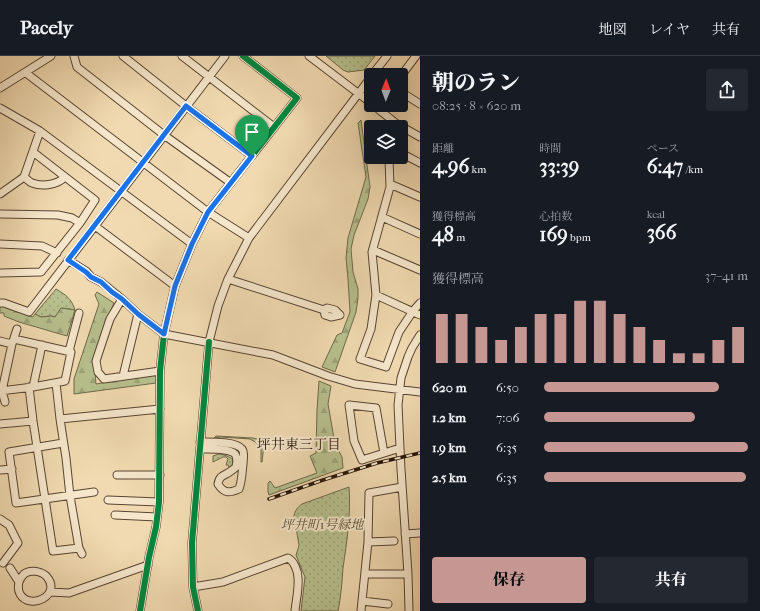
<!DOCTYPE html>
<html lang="ja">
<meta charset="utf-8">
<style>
body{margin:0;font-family:"IM FELL French Canon","Noto Serif JP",serif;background:#242831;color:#f1f3f6;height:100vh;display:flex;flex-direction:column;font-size:15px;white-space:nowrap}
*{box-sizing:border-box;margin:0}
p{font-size:13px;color:#9ea1a6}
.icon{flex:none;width:22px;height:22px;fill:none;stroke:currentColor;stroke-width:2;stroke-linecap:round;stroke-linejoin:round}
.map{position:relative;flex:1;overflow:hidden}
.panel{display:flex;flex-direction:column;background:#171b24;width:340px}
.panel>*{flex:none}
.needle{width:26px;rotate:1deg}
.tools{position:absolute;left:364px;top:12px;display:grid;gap:8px}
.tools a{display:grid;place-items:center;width:44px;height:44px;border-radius:4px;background:#171b24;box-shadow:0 4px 16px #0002;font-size:20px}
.pin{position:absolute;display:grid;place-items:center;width:34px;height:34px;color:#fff;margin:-41px -17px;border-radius:50% 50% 50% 0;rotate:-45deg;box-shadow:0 0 4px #0007}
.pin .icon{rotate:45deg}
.round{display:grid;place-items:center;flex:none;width:42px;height:42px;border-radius:4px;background:#242831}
.head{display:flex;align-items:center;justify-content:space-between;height:68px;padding:0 12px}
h1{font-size:22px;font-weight:800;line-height:30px}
.metrics{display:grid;grid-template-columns:repeat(3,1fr);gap:6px;height:68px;padding:4px 12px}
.metrics div{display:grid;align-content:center}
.metrics b{font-size:20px;font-weight:800}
.metrics small{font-size:11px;font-weight:400}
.metrics p{font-size:11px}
.chart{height:112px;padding:8px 12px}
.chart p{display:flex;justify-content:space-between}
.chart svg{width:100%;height:72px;margin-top:4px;stroke:#c59692;stroke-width:6}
.primary-button{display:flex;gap:8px;margin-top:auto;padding:8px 12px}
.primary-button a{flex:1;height:46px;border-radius:4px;background:#c59692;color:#111;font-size:16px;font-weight:800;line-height:46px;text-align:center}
.primary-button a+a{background:#242831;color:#f1f3f6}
ul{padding:0 12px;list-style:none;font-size:13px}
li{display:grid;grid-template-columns:64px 48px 1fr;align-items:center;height:30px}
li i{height:10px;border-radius:5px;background:#c59692}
header{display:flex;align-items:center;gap:24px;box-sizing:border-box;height:56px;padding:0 20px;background:#171b24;border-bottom:1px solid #363941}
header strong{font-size:19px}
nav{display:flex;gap:22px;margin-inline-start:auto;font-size:14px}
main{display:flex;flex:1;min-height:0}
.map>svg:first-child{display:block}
.grass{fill:url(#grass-dots);stroke:#6e6a4a}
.forest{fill:url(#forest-firs);stroke:#6e6a4a}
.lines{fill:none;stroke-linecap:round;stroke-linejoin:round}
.minor-casing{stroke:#584532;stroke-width:9}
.minor{stroke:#f6e7cc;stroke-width:7}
.rail-casing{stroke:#251307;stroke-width:3.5}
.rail{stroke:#f6e7cc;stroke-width:2;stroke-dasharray:6;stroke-linecap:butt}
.cycleway-casing{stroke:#f6e7cc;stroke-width:8}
.cycleway{stroke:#00873e;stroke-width:6}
.route-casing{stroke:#fff;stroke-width:8}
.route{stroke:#1a73e8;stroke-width:5}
.labels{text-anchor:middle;stroke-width:4;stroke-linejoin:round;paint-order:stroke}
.park-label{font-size:13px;font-style:italic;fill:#585036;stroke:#f6e7cc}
.neighbourhood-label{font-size:14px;fill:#251307;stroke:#f6e7cc}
</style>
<header>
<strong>Pacely</strong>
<nav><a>地図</a><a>レイヤ</a><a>共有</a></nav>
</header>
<main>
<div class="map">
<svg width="420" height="555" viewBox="0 0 420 555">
<defs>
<pattern id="grass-dots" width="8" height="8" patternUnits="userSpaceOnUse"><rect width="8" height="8" fill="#b7c08e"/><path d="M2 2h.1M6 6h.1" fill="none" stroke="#9da479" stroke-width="1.8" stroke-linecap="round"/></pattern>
<pattern id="forest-firs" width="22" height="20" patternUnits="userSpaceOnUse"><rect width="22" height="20" fill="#b7c08e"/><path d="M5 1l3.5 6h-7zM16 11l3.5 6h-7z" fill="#9da479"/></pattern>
</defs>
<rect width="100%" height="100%" fill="#f1dab1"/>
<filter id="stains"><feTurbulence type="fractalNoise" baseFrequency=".005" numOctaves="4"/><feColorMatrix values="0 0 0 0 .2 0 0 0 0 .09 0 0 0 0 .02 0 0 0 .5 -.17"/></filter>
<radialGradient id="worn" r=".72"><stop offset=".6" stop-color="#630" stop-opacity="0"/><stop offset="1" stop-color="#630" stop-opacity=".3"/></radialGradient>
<path class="grass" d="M 326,0 L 375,0 L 364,14 L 348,16 L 343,14 Z
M 56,233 C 66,239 71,242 75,254 L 62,252 L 55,261 L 51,260 L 41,261 L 35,258 Z
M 216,380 L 253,382 L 261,384 L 264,389 L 262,406 L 261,406 L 261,392 L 255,386 L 250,383 L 221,381 L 214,382 Z
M 219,398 C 225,399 229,400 233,404 L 232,410 L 229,411 L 228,409 L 226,409 L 228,403 L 226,401 L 223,401 L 213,406 L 213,400 Z
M 349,431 C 351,458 347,485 343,512 C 342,526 341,541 338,555 L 301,555 L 305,521 L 296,499 L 298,493 L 299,489 L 294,460 C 295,454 298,451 302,448 Z"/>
<path class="forest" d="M 361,64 L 370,131 L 368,143 L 354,179 L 351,193 L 353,216 L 358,233 L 358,242 L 356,256 L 335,316 L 322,311 L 337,279 L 342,277 L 350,256 L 348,223 L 346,202 L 348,182 L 366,121 L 358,67 Z
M 97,236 L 114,247 L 106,266 L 94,304 L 96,328 L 156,318 L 156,327 L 74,338 L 74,323 L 99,248 L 95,239 Z
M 0,249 L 26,257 L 28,260 L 33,261 L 35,258 L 41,261 L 51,260 L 55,261 L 61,252 L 75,254 L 67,280 L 19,266 L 4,260 L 4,257 L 0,257 Z
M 319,325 L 331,330 L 328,348 L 335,388 L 342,401 L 343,412 L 269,439 L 268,436 L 268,427 L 270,425 L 275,432 L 317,417 L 310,400 L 316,397 L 317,354 Z"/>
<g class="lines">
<defs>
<path id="minor" d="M 74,0 L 77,11 L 164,79 L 231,127
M 123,0 L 186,50 L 252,100
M 182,0 L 274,71
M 309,0 L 371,47
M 26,17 L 208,156 L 249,182
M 372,19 L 387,0
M 401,20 L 416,0
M 0,32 L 51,0
M 401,36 L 420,48
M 373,49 L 397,68 L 420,81
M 0,52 L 40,75 L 192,188
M 401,97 L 420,107
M 389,101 L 390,131 L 372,196 L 376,239 L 371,273 L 360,303 L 386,311 L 399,276 L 413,255 L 420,247
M 24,121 C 27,123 29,126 32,127 C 42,131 57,129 65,121
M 390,128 L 420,141
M 0,138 L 24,121 L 40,75
M 0,158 L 58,159 L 72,162 L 80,167
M 382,161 L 420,178
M 95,170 L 175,230
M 0,188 L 42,190 L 57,197
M 373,194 L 420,214
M 68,204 L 86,215 L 91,221 L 101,226 L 122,243 L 138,258 L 164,278 L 273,299 L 328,320 L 355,328 L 420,336
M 0,217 L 41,216 L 80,167 L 95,144 L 33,96
M 228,223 L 324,254 L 327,252 L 335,254 L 340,259 L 331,261 L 325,259 L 324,254
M 376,239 L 420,259
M 122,243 L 110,263 L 96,305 L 98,316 L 104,323 L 160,315
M 0,247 L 4,247 L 29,256 L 225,0
M 0,285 L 12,288
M 69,295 L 79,257
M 123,320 L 138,258
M 56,327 L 60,363 L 66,402 L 70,440 L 79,492 L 82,498
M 29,331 L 33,365 L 53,495 L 79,492
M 33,331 L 42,289
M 0,335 L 33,331 L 65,325 L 71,296 L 14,283
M 5,346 L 2,335 L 12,288 L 17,273
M 60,363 L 160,353
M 0,368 L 33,365
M 63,387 L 9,396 L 16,447 L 94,436
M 200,393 C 208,393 229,392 235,398 C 238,402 237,406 236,411 C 234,413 231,415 228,417 C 222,420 219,421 218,428 C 224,438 230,437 239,433 C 242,425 242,417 243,408 C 243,403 245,397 242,393 C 236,385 210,386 200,386
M 384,397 L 376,352 L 349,349 L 354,385 L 362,404 L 400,392
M 1,414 L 12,413
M 117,419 L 160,419
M 108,444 L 159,446
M 115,459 L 157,461
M 0,463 L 9,469 L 18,487 L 3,507
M 405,478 L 420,477
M 368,486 L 394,485
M 10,512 L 19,526 C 18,530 18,534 20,538 C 30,555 62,539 47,521 C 42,515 30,513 24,518 C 22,520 20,523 19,526
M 365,518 L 408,518
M 193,531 L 223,526 L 288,502 C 294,505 298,515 298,522 C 299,533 296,544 295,555
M 50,536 L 69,537 L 148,509
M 362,545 L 388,548
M 140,555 L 149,501 L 156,471 L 159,446 L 160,315 L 164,278 L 175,230 L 192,188 L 208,156 L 297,42 L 243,0
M 198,555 L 193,531 L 192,487 L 209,286 L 218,250 L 228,223 L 249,182 L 371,21
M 361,555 L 368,486 L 369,437 L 402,431
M 409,555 L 408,518 L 401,413 L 398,349 L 401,322 L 408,301 L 412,292 L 420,279"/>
</defs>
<use href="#minor" class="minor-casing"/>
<use href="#minor" class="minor"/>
<defs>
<path id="rail" d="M 269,443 L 323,424 L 377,407 L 420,397"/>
</defs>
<use href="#rail" class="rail-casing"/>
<use href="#rail" class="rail"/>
<defs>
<path id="cycleway" d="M 140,555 L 149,501 L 156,471 L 159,446 L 160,315 L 164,278 L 175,230 L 192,188 L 208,156 L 297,42 L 243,0
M 198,555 L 193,531 L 192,487 L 209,286"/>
</defs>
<use href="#cycleway" class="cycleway-casing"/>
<use href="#cycleway" class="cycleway"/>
</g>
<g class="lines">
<defs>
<path id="route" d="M 186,50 L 252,100 L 208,156 L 192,188 L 175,230 L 164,278 L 138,258 L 122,243 L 112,236 L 101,226 L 91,221 L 86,216 L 68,204 Z"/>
</defs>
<use href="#route" class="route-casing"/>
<use href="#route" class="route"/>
</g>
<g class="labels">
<g class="park-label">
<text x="322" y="473">坪井町1号緑地</text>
</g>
<g class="neighbourhood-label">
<text x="299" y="393">坪井東三丁目</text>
</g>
</g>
<rect width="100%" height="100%" filter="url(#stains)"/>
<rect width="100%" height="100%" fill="url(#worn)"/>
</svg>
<div class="tools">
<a><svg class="needle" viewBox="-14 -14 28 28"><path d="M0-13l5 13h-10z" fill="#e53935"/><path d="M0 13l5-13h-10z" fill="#9ea1a6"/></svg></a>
<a><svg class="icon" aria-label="layers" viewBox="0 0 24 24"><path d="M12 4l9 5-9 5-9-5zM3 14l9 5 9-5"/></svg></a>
</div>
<div class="pin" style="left:252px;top:100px;background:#1e9e55"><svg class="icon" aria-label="arrive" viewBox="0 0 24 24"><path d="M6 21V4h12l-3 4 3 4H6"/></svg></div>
</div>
<section class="panel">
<div class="head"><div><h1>朝のラン</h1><p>08:25 · 8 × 620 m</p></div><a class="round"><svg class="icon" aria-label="share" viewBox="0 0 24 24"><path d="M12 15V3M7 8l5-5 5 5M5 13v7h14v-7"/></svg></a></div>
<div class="metrics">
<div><p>距離</p><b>4.96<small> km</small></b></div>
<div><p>時間</p><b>33:39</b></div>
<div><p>ペース</p><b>6:47<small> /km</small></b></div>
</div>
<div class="metrics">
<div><p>獲得標高</p><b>48<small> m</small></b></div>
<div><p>心拍数</p><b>169<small> bpm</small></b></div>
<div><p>kcal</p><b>366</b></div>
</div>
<div class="chart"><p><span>獲得標高</span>37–41 m</p>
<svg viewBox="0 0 160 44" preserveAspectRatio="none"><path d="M5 44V14M15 44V14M25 44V22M35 44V30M45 44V22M55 44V14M65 44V14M75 44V6M85 44V6M95 44V14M105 44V22M115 44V30M125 44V38M135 44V38M145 44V30M155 44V22"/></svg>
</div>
<ul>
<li><b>620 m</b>6:50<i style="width:86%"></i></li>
<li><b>1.2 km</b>7:06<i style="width:74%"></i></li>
<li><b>1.9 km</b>6:35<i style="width:100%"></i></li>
<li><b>2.5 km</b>6:35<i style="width:99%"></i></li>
</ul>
<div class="primary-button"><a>保存</a><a>共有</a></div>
</section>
</main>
